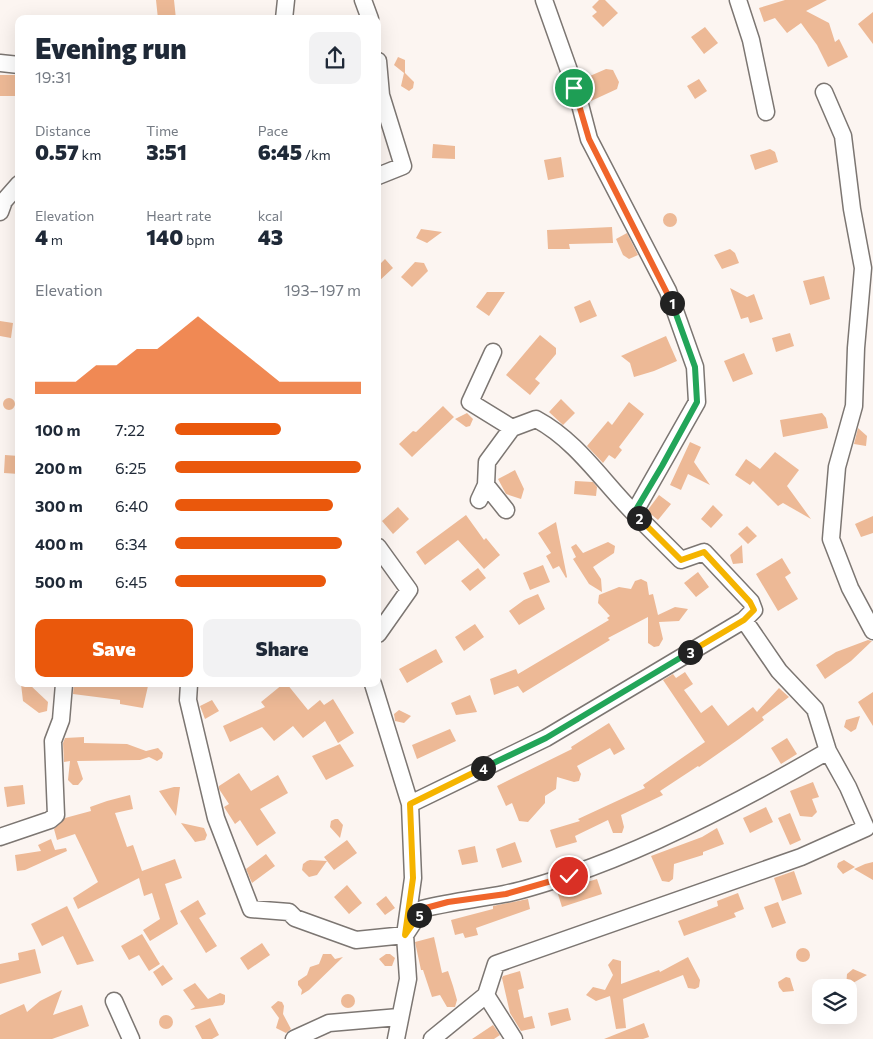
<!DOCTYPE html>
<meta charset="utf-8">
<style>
body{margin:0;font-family:Commissioner,sans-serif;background:#f2f2f3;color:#1f2937;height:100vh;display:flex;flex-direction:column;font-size:19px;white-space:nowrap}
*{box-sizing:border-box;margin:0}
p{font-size:16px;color:#747a83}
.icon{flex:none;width:28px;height:28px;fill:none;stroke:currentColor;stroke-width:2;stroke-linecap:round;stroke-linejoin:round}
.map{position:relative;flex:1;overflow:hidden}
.details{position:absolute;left:15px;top:15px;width:366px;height:672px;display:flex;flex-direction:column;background:#fff;border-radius:10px;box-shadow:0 5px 20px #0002}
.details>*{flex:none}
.tools{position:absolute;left:812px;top:979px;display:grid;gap:10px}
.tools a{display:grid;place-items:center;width:45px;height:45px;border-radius:10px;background:#fff;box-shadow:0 5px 20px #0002;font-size:25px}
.pin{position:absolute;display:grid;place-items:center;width:42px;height:42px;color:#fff;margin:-21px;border:2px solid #fff;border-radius:50%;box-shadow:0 1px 5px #0007}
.km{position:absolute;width:25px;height:25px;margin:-12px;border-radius:50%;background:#222;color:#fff;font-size:14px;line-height:25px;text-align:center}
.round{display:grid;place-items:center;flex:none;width:52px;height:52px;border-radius:10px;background:#f2f2f3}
.summary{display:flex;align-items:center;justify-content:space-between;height:85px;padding:0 20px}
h1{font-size:28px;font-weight:800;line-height:38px}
.figures{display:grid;grid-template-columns:repeat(3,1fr);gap:8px;height:85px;padding:5px 20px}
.figures div{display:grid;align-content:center}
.figures b{font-size:21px;font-weight:800}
.figures small{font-size:14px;font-weight:400}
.figures p{font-size:14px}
.chart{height:140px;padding:10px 20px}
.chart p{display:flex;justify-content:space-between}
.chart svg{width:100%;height:90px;margin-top:5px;fill:#ea580c;opacity:.7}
.cta{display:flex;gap:10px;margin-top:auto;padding:10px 20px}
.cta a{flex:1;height:58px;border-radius:10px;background:#ea580c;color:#fff;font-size:20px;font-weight:800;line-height:58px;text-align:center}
.cta a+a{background:#f2f2f3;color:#1f2937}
ul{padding:0 20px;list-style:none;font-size:16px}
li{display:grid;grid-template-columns:80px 60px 1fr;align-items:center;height:38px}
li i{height:12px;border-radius:6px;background:#ea580c}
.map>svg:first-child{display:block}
.building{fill:#edb996}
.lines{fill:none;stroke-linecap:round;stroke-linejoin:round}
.street-casing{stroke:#7c7672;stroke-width:19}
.street{stroke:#fff;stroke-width:16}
.split-1-casing{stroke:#fff;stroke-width:10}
.split-2-casing{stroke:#fff;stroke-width:10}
.split-3-casing{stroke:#fff;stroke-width:10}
.split-4-casing{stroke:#fff;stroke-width:10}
.split-5-casing{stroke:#fff;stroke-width:10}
.split-6-casing{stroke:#fff;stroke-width:10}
.split-1{stroke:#f0652b;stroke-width:6}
.split-2{stroke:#22a559;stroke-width:6}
.split-3{stroke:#f5b400;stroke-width:6}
.split-4{stroke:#22a559;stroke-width:6}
.split-5{stroke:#f5b400;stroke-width:6}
.split-6{stroke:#f0652b;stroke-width:6}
</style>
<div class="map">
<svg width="873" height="1039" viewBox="0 0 873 1039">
<rect width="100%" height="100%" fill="#fcf5f1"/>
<path class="building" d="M 156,0 L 174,0 L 176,19 L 158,19 Z
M 599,0 L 605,0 L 618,13 L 603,27 L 592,16 L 597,12 L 592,7 Z
M 785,0 L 827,0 L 806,11 L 829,23 L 835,42 L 839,39 L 848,57 L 828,67 L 817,45 L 801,23 L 787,33 L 775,18 L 764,22 L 759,8 Z
M 873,12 L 873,44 L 858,24 Z
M 705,27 L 718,43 L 704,54 L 691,37 Z
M 398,57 L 405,60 L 405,73 L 414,82 L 413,88 L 409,91 L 401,86 L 404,73 L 394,65 Z
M 606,69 L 613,70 L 619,82 L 617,89 L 591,101 L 583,79 Z
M 0,75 L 19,75 L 19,96 L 0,96 Z
M 699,79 L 707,91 L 695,99 L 687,86 Z
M 433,144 L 455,146 L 455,159 L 432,158 Z
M 770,149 L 775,152 L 778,162 L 755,170 L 750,155 Z
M 561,157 L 564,177 L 548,180 L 544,160 Z
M663 220a7 7 0 1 1 14 0a7 7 0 1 1-14 0Z
M 612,227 L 613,243 L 569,244 L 570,249 L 548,249 L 547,230 Z
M 421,229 L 442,232 L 427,243 L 416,238 Z
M 627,233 L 638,255 L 629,259 L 623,255 L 616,239 Z
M 730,249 L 735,253 L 739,263 L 722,269 L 714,255 Z
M 385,259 L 393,268 L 378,282 L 378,266 Z
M 415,262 L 424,263 L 428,271 L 412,287 L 401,277 Z
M 824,276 L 830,299 L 810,305 L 803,281 Z
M 730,288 L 747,297 L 754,294 L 763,319 L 750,323 L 748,317 L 741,319 Z
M 487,292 L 505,292 L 489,316 L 476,307 Z
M 590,300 L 597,316 L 580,323 L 574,307 Z
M 0,321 L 13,323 L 11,338 L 0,336 Z
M 790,333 L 794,346 L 776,352 L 772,338 Z
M 540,335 L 556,348 L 556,354 L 535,379 L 540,383 L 530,395 L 506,375 Z
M 666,336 L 677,361 L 654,371 L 634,377 L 630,363 L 621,356 Z
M 744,353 L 753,374 L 733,382 L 724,361 Z
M3 404a6 6 0 1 1 12 0a6 6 0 1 1-12 0Z
M 561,399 L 575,413 L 563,425 L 549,412 Z
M 629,402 L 644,414 L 619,447 L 622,450 L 615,459 L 609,455 L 603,463 L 587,446 L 608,421 L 612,425 Z
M 443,406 L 454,417 L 412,457 L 399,444 L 413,431 L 416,432 Z
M 467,413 L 473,419 L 470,426 L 466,427 L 455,419 Z
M 822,413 L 826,418 L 828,428 L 783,437 L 780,420 Z
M 858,428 L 867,436 L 866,446 L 854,444 Z
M 690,442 L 701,447 L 694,462 L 710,485 L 688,474 L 681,490 L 670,485 Z
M 775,452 L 799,470 L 787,486 L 811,519 L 783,503 L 778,506 L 753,481 L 750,485 L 735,475 L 746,459 L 760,469 Z
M 5,455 L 19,456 L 19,474 L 4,473 Z
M 515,470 L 524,489 L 521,499 L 506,494 L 498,479 Z
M 575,481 L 593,482 L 597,487 L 596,496 L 574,494 Z
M 659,495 L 671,504 L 658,520 L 647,511 Z
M 713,505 L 723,515 L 711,528 L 701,519 Z
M 398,507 L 409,519 L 393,534 L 382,521 Z
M 466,515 L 484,540 L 486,538 L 500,555 L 484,569 L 458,540 L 425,565 L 416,552 Z
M 873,516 L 873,533 L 861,537 L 855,524 Z
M 556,522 L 567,577 L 566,578 L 559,566 L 553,569 L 546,556 L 551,553 L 538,533 Z
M 747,526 L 757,536 L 748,544 L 738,534 Z
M 608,542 L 615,546 L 614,553 L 593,567 L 601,579 L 602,592 L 589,584 L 573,559 L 576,557 L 571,547 L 576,544 L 583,553 Z
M 742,545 L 743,563 L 733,564 L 730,555 Z
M 782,558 L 791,573 L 785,577 L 798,599 L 778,611 L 756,574 Z
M 543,565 L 550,582 L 530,590 L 523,573 Z
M 478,568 L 486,578 L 470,591 L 461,581 Z
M 698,572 L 709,587 L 696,597 L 684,583 Z
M 641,579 L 647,582 L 649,595 L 653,594 L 658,615 L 675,607 L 688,609 L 679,621 L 659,622 L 663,639 L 659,646 L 654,647 L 648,643 L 648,617 L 608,638 L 610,640 L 523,693 L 518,686 L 494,695 L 490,679 L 516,669 L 518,674 L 609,620 L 607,618 L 610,616 L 598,603 L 599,595 L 619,587 L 631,589 L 635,581 Z
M 538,594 L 545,609 L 519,625 L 509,611 L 524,600 Z
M 475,624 L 484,637 L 464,651 L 455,637 Z
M 868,640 L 872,641 L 851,661 L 825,679 L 816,665 L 836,652 Z
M 436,649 L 443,662 L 407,683 L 399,669 Z
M 685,672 L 693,684 L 684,690 L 701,713 L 712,705 L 728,726 L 753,707 L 757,712 L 779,688 L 789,697 L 762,717 L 764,720 L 739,739 L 699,767 L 698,766 L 660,791 L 663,795 L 621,815 L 624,827 L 622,833 L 613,833 L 608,820 L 575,836 L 577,842 L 556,848 L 550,830 L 580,821 L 578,819 L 645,788 L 643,785 L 705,742 L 663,680 L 673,674 L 676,678 Z
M 21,684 L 29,684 L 48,702 L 47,711 L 39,713 L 23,701 Z
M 74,684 L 136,684 L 148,686 L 143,708 L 120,704 L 120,700 L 73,694 Z
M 283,684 L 287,684 L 308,710 L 320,700 L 324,705 L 333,699 L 354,733 L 338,743 L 325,721 L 303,738 L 293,726 L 274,741 L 262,727 L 230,742 L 223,726 L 265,707 L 261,702 Z
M 873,692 L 873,726 L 858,702 Z
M 470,695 L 477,712 L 456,715 L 451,703 Z
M 212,700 L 219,711 L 205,719 L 200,706 Z
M 399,710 L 411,716 L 404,723 L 395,721 L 394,714 Z
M 860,716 L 856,729 L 851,732 L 844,727 L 846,720 Z
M 609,723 L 625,749 L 614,755 L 610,748 L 577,766 L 581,774 L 579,781 L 574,782 L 557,777 L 556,789 L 545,796 L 545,803 L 528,822 L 519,821 L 512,803 L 506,806 L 497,786 L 572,749 L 571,747 Z
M 450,729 L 456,741 L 417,759 L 412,745 Z
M 84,737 L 84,743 L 127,744 L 146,751 L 158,748 L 163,753 L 162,758 L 157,761 L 149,757 L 140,760 L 77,761 L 83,779 L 78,785 L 73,785 L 68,780 L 70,761 L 64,762 L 63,743 L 65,738 Z
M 787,738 L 797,754 L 781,764 L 771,748 Z
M 340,744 L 354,766 L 326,780 L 312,756 Z
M 239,773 L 251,791 L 278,775 L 288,793 L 260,809 L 276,833 L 257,846 L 240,820 L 235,824 L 224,807 L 229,804 L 219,789 L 219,786 Z
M 813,782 L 819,797 L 812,799 L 817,812 L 812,817 L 800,816 L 790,791 Z
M 23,785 L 25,804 L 7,807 L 4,787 Z
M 174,787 L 180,787 L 176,816 L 159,791 Z
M 130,795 L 133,809 L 115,813 L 127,847 L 133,845 L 142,871 L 175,859 L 182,878 L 165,884 L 178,924 L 150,941 L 143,930 L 160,919 L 152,893 L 144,896 L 139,878 L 78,909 L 73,898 L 98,882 L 75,834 L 57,840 L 54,829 L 65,818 L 91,811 L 90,807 L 107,801 Z
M 766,807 L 773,822 L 750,833 L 743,818 Z
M 790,813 L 801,840 L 790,845 L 778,818 Z
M 335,819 L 338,819 L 343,825 L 340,838 L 330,827 L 331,821 Z
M 181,823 L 204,828 L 207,835 L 205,840 L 195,842 Z
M 717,828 L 724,844 L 703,852 L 703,855 L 674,864 L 673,879 L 669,882 L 662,881 L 651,856 L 702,837 Z
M 51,839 L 55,850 L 66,848 L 67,851 L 25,870 L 17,871 L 15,855 L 41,851 L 38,845 Z
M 347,840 L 357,853 L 334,870 L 324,857 Z
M 515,842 L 522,862 L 502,868 L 496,849 Z
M 475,846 L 478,862 L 462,865 L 458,850 Z
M 266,854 L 275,866 L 252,883 L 246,869 Z
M 844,860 L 855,867 L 843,874 L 837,867 L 838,863 Z
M 307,861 L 310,860 L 327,861 L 317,875 L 309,877 L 302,870 L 303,864 Z
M 873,862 L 873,880 L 854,869 L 865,864 Z
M 794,871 L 802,894 L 782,901 L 774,878 Z
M 597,879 L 602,894 L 562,907 L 557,891 Z
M 347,885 L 362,903 L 349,914 L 334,897 Z
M 738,893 L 744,909 L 734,913 L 736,917 L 684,936 L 678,921 L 718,906 L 717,901 Z
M 386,896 L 395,908 L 385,915 L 376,904 Z
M 528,899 L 530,909 L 476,928 L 478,935 L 465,938 L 463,933 L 455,935 L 451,920 L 493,909 L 493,906 Z
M 198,900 L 206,914 L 199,918 L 217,946 L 206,953 L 180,911 Z
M 778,902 L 786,923 L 772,928 L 764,907 Z
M 67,906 L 94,961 L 77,965 L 63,936 L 42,946 L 31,924 Z
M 142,934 L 160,964 L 149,971 L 139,955 L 129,960 L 121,946 Z
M 434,937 L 442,973 L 448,971 L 453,986 L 457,1000 L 455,1007 L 447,1007 L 440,995 L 432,997 L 423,970 L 421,970 L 415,942 Z
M 262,943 L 270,955 L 248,970 L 240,958 Z
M796 955a7 7 0 1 1 14 0a7 7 0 1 1-14 0Z
M 35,949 L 41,973 L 0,984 L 0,964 L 19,960 L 18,953 Z
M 323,954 L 331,954 L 335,959 L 343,957 L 309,990 L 301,995 L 302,990 L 298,985 L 298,981 L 307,975 L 310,967 L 319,964 Z
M 386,954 L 390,954 L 395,958 L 392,966 L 385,966 L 379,959 Z
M 688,957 L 700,980 L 699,987 L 695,989 L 688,988 L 683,975 L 623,999 L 626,1028 L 616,1029 L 610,996 L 596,1001 L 586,995 L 593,987 L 605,990 L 613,975 L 608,965 L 613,959 L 621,961 L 621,984 L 659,970 L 660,972 Z
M 163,965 L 173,979 L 162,986 L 153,972 Z
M 853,969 L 867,975 L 846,987 L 847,974 Z
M 520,971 L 524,988 L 518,990 L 524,1018 L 532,1016 L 535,1028 L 521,1031 L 510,1013 L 502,978 L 503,976 Z
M 786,977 L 790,978 L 794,991 L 783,992 L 779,987 L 778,982 Z
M 195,983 L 208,999 L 220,993 L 225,995 L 225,1002 L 223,1005 L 190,1010 L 195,1007 L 183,990 Z
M 62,990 L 53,1015 L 82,1005 L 89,1026 L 52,1039 L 0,1039 L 0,1015 L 24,1004 L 27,1012 L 40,1001 Z
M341 1001a7 7 0 1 1 14 0a7 7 0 1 1-14 0Z
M 278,1001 L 282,1002 L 284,1006 L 283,1014 L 291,1029 L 286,1033 L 276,1028 L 279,1018 L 271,1007 Z
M 568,1008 L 571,1020 L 551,1026 L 548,1013 Z
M159 1022a7 7 0 1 1 14 0a7 7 0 1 1-14 0Z
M 210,1018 L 219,1035 L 212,1039 L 202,1039 L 195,1026 Z
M 644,1023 L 649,1037 L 643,1039 L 604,1039 Z
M 493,1025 L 500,1035 L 494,1039 L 472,1039 Z"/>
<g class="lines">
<defs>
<path id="street" d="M 363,0 L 370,19
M 544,0 L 577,93 L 589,139 L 668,291 L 695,367 L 697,402 L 634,513 L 681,560 L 704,552 L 751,602 L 754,610 L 744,620
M 738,0 L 751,40 L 766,112
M 284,19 L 286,0
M 378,61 L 381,95 L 403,166 L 378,176
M 0,63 L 19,65
M 824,92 L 843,136 L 852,209 L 863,268 L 856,348 L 854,406 L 837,467 L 831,539 L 850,588 L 873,631
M 0,212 L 4,201 L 19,184
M 493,352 L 470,402 L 512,428
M 486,485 L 506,510
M 479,500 L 486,485 L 487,462 L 512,428 L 536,419 C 577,441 602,481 634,513
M 378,547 L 409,590 L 378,634
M 189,684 L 188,700 L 216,818 L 251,909 L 289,912 L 295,918 L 356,940 L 405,935 L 422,909 C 450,902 477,899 504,894 C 526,890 549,882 570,875 C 658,845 747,798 828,751 L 848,787 L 866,828 L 801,857 L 496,964 L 486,995 L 432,1039
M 373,684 L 410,804 L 413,878 L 405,935 L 408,979 L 396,1039
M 410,804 L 546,738 L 744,620 L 779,671 L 815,709 L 828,751
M 0,837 L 50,820 L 56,815 L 53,741 L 61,720 L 64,684
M 486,995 L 514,1039
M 114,1001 L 131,1039
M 294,1039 L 329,1023 L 399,1017"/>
</defs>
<use href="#street" class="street-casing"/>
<use href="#street" class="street"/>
</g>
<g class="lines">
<defs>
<path id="split-1" d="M 574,88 L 589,139 L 672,303"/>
<path id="split-2" d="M 639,518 L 634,513 L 662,466 L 697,402 L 695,367 L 672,303"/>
<path id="split-3" d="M 639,518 L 681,560 L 704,552 L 750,602 L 754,610 L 744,620 L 690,652"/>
<path id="split-4" d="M 483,768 L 546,738 L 690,652"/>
<path id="split-5" d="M 419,915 L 405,935 L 413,878 L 410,804 L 483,768"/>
<path id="split-6" d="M 419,915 L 422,909 L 448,902 L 506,894 L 569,876"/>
</defs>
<use href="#split-1" class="split-1-casing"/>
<use href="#split-2" class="split-2-casing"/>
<use href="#split-3" class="split-3-casing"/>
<use href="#split-4" class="split-4-casing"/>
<use href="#split-5" class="split-5-casing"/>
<use href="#split-6" class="split-6-casing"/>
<use href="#split-1" class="split-1"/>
<use href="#split-2" class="split-2"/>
<use href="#split-3" class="split-3"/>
<use href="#split-4" class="split-4"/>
<use href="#split-5" class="split-5"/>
<use href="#split-6" class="split-6"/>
</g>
</svg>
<div class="tools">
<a><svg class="icon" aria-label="layers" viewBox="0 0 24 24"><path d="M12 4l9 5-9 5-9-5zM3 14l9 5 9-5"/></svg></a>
</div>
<div class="pin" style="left:574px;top:88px;background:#1e9e55"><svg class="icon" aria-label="arrive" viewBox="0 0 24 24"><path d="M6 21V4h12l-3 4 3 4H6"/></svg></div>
<div class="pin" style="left:569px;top:876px;background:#d93025"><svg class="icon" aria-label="check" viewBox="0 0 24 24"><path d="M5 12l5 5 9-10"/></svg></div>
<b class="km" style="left:672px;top:303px">1</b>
<b class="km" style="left:639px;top:518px">2</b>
<b class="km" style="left:690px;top:652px">3</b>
<b class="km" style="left:483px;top:768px">4</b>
<b class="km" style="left:419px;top:915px">5</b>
<section class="details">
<div class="summary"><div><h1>Evening run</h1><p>19:31</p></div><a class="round"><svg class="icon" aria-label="share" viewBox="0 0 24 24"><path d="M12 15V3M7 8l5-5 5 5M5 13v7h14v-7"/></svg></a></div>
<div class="figures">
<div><p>Distance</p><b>0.57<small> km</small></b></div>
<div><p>Time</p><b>3:51</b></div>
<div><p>Pace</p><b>6:45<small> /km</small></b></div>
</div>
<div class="figures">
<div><p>Elevation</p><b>4<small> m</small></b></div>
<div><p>Heart rate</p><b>140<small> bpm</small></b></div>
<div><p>kcal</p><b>43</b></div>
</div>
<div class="chart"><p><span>Elevation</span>193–197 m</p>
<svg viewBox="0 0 160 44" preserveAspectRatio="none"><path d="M0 44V38L10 38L20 38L30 30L40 30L50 22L60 22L70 14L80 6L90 14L100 22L110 30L120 38L130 38L140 38L150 38L160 38V44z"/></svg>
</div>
<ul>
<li><b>100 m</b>7:22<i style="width:57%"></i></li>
<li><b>200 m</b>6:25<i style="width:100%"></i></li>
<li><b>300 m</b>6:40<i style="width:85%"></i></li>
<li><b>400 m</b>6:34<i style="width:90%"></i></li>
<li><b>500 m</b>6:45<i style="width:81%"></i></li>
</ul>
<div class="cta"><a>Save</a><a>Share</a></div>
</section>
</div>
